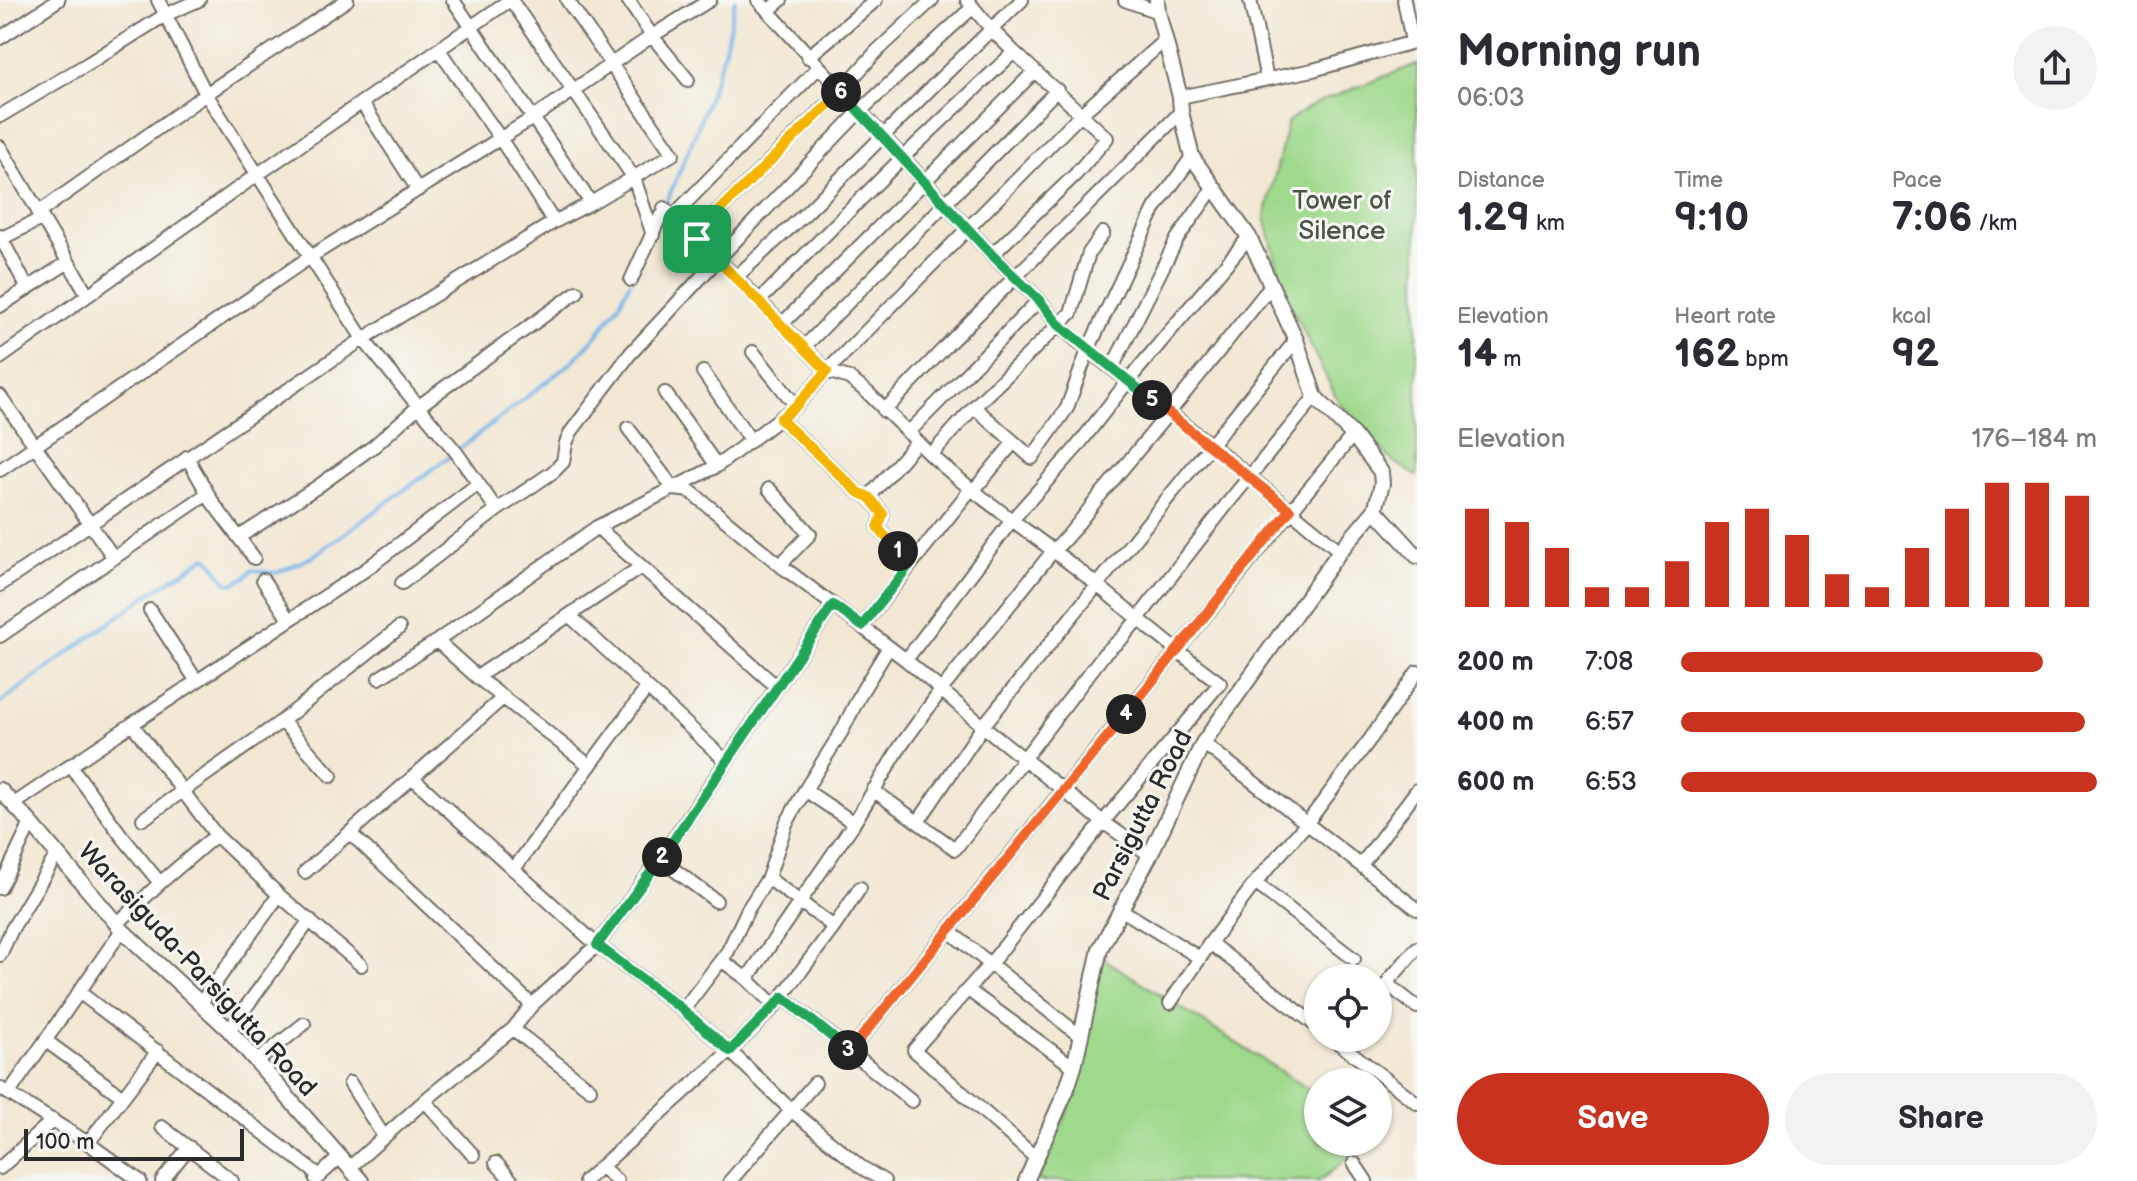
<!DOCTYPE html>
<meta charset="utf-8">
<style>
body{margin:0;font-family:"Balsamiq Sans",sans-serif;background:#f2f2f3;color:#2b2b33;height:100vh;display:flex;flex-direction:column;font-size:30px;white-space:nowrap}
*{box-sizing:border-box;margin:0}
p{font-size:26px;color:#7c7c81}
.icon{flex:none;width:44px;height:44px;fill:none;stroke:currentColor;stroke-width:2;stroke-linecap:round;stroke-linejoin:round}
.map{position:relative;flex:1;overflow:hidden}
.side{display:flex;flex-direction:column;background:#fff;width:720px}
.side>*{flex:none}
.buttons{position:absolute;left:1304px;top:964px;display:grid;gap:16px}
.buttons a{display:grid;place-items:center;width:88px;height:88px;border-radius:50%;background:#fff;box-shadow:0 2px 6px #0004;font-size:40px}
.scale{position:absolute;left:24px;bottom:20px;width:220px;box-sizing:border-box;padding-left:8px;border:4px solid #2b2b2b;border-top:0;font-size:22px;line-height:28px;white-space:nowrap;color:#2b2b2b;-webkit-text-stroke:6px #f6f6f2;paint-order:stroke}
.pin{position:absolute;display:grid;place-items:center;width:68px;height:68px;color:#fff;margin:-34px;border-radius:16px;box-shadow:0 4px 12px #0006}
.km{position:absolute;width:40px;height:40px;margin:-20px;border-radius:50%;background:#222;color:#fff;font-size:22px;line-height:40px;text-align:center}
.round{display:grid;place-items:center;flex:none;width:84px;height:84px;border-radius:42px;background:#f2f2f3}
.summary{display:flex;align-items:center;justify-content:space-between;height:136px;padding:0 40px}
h1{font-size:44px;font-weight:600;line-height:60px}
.figures{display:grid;grid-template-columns:repeat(3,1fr);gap:12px;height:136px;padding:8px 40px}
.figures div{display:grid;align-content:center}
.figures b{font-size:40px;font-weight:600}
.figures small{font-size:22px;font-weight:400}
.figures p{font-size:22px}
.chart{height:224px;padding:16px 40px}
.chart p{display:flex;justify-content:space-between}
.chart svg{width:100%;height:144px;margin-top:8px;stroke:#c8321e;stroke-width:6}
.button{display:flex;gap:16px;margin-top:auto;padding:16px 40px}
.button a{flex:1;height:92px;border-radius:48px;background:#c8321e;color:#fff;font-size:32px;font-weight:600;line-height:92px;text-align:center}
.button a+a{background:#f2f2f3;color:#2b2b33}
ul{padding:0 40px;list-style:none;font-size:26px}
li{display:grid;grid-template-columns:128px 96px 1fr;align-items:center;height:60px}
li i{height:20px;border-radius:10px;background:#c8321e}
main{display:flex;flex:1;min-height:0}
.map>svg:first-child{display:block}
.green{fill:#9fd98c;stroke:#65825c;stroke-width:2}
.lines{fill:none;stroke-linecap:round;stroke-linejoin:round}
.stream{stroke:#74b2e7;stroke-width:4}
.minor-casing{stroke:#716d66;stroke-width:16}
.tertiary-casing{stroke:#716d66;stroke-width:18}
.minor{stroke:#fff;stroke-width:12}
.tertiary{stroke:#fff;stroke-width:14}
.split-1-casing{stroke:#fff;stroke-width:16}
.split-2-casing{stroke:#fff;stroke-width:16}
.split-3-casing{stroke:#fff;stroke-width:16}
.split-4-casing{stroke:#fff;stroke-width:16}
.split-5-casing{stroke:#fff;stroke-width:16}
.split-6-casing{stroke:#fff;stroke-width:16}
.split-7-casing{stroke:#fff;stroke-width:16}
.split-1{stroke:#f5b400;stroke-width:10}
.split-2{stroke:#22a559;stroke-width:10}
.split-3{stroke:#22a559;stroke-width:10}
.split-4{stroke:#f0652b;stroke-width:10}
.split-5{stroke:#f0652b;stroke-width:10}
.split-6{stroke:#22a559;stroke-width:10}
.split-7{stroke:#f5b400;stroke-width:10}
.labels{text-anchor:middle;stroke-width:6;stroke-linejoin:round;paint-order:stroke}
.park-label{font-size:26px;fill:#485643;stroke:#f6f6f2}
.street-label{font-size:26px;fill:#2b2b2b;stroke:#f6f6f2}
</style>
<main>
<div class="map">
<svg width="1417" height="1181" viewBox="0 0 1417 1181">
<rect width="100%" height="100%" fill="#f6f6f2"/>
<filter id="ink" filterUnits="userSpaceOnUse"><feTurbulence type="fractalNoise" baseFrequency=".0125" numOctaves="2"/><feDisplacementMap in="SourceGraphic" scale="16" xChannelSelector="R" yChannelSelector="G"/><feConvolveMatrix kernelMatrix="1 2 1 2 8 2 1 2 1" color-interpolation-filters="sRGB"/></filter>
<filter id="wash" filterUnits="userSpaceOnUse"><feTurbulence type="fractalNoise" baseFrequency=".006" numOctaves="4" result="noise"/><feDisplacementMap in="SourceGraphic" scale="32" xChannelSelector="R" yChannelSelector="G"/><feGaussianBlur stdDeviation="1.8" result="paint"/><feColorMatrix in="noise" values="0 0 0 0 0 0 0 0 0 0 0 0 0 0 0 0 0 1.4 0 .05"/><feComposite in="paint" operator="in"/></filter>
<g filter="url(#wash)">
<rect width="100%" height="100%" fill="#f2e8d3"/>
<path class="green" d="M 1417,64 L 1417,476 L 1392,461 L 1339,403 L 1285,294 L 1265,217 L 1288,121 L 1314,104 Z
M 1101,957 L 1318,1095 L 1318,1142 L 1369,1142 L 1319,1181 L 1037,1181 L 1075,1093 Z"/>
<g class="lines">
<path class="stream" d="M 665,205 C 687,156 707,106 723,55 C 728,37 731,18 735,0
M 461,448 L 572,362 L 597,335 L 618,306 L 630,282
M 0,703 L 142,599 L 206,557 L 212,562 L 226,582 L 233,584 L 246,577 L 252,570 L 276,573 L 312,557 L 452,455"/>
</g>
</g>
<g filter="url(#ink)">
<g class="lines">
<defs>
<path id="minor" d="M 158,0 L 206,94 L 363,339 L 456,452 L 497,510
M 453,0 L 591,203
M 511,0 L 634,178 L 653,235
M 628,0 L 652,36 L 688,80
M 758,0 L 992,255 L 1039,300 L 1058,324 L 1088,350 L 1211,445 L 1340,551
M 967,0 L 992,30 L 1014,52 L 1107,138 L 1076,174 L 992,255
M 1125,0 L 1158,12
M 1250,0 L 1267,79
M 1404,0 L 1412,42
M 768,11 L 781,0
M 0,38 L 58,0
M 439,50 L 500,138 L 554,222
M 808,57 L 876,0
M 1180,97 L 1313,70 L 1417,41
M 362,103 L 418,190
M 0,116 L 89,63 L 165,15 L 199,0
M 0,147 L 88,295
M 664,208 L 736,277 L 827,371 L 849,378 L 867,392 L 931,455
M 38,213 L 206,94 L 347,0
M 673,216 L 819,67
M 0,236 L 28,289
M 0,239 L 41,219
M 697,239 L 718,212 L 841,91 L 876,52 L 932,0
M 736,277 L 806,213 L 941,78 L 1022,0
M 631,280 L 660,217
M 759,301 L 902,158 L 1014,52
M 0,306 L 67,263
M 782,324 L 1034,72
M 804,347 L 1057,90
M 753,352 L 796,406
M 0,358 L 258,174 L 510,0
M 1112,368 L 1177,239 L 1214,187
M 703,372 L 751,441
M 665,393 L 717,466
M 0,396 L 114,558
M 974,407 L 1032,458 L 1067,408 L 1088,350 L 1155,208 L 1192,157
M 884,411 L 949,343 L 1181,112
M 780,419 L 858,492 L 869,497
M 628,428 L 674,489 L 690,491 L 785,569
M 908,433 L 1039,300
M 187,457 L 213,503 L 254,558
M 0,470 L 310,257 L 533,118 L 652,36 L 710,0
M 769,489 L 810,534 L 780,565 L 906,660 L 983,726 L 1103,822 L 1150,855
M 974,490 L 1014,442
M 597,527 L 777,687
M 239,537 L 317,487 L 374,446 L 419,406 L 577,292
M 910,564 L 878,528 L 883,514 L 869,497 L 917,442
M 263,580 L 289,620
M 402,583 L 497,510 L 553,472 L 563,462 L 566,443 L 571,432 L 630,354 L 718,259 L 859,112 L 973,7
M 0,585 L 363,339 L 554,222 L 591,203 L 673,154 L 567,0
M 150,610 L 196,680
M 570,616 L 726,761
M 862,626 L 971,489
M 0,636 L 207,494
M 437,641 L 477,677 L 590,766
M 906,660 L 1012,520 L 1076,448 L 1128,381 L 1249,237
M 477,677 L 641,567
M 379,678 L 437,641 L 597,527 L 717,466 L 796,406 L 827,371 L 1082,113 L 1165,40
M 282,721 L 331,776
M 132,724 L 365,570 L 478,484
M 1203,743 L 1417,909
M 70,765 L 121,835 L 160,883
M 413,778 L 597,945 L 683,1010 L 730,1051 L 791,1110 L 861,1167 L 884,1181
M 805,790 L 854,823
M 873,790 L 955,849 L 1104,654 L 1123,637 L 1137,620 L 1227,504 L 1315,397
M 14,804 L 132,724 L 216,835 L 160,883 L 117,924
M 143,819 L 282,721 L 399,628
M 918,822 L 983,726 L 1296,340
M 350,833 L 532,1005
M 216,835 L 279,895 L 361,965
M 660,859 L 716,901
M 1361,865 L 1417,790
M 514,869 L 647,688
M 305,872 L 504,697
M 768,878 L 834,927
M 1255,883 L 1354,959
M 0,888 L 31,823
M 1120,909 L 1200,958
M 949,931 L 1080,1036
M 1210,943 L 1318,1027
M 0,955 L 12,929 L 57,854
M 721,960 L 747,979
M 1387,984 L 1417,1007
M 968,990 L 1074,1067
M 79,992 L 320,1176
M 783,997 L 912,1101
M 1378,997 L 1391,978 L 1417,948
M 1170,1003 L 1210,943 L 1255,883 L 1307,823 L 1371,738 L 1417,672
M 200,1004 L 279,895
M 775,1006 L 747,979 L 854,823 L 900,747 L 942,689 L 1053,551 C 1074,533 1089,507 1108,486 C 1164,420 1217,353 1271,286
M 683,1010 L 728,951 L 748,909 L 768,878 L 786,824 L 805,790 L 842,731 L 862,691 L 889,647
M 513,1029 L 590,1089
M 229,1030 L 310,920
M 1332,1038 L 1417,1103
M 46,1041 L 123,1097
M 850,1051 L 1353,435
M 256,1062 L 304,1024
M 350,1083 L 384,1137
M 0,1088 L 88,1143 L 140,1181
M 9,1093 L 122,930
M 425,1101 L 473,1155
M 162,1127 L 232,1181
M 88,1143 L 158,1051
M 1037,1159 L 914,1050 L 991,963 L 1103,822 L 1220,683 C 1170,647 1124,606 1076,568 C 1027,530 976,496 931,455 L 974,407 L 1071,313 L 1089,253 L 1103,233
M 496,1163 L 512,1181
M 1354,1163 L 1366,1181
M 602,1167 L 617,1181
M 0,1168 L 53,1120
M 349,1168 L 429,1097 L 513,1029 L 532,1005 L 597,945 L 660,859 L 833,605
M 316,1179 L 340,1157
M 162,1181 L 189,1147
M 585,1181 L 730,1051 L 775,1006 L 834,927 L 860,888
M 730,1181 L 815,1083"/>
<path id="tertiary" d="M 1157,0 L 1158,12 L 1180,97 L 1181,112 L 1192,157 L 1249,237 L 1296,340 L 1315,397 L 1353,435 L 1381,472 L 1382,484 L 1375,510 L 1417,556
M 0,790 L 31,823 L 122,930 L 229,1030 L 361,1181
M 1026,1181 L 1066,1091 L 1074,1067 L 1100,949 L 1150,855 L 1203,743 L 1340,551 L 1375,510"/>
</defs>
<use href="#minor" class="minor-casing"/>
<use href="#tertiary" class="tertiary-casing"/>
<use href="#minor" class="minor"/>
<use href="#tertiary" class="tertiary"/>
</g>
</g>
<g class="lines" filter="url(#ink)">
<defs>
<path id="split-1" d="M 697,239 L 827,371 L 796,406 L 780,419 L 858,492 L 869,497 L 883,514 L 878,528 L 898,551"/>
<path id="split-2" d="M 662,857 L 833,605 L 862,626 L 910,564 L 898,551"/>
<path id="split-3" d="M 662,857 L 597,945 L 683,1010 L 730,1051 L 783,997 L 848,1050"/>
<path id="split-4" d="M 848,1050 L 850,1051 L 1126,714"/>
<path id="split-5" d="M 1126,714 L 1290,510 L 1152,400"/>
<path id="split-6" d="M 841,92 L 992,255 L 1039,300 L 1058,324 L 1152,400"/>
<path id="split-7" d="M 697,239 L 718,212 L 841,92"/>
</defs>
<use href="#split-1" class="split-1-casing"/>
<use href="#split-2" class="split-2-casing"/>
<use href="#split-3" class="split-3-casing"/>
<use href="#split-4" class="split-4-casing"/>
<use href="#split-5" class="split-5-casing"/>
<use href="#split-6" class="split-6-casing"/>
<use href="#split-7" class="split-7-casing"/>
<use href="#split-1" class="split-1"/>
<use href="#split-2" class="split-2"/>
<use href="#split-3" class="split-3"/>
<use href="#split-4" class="split-4"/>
<use href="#split-5" class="split-5"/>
<use href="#split-6" class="split-6"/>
<use href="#split-7" class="split-7"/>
</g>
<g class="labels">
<g class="park-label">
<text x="1342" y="209">Tower of<tspan x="1342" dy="30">Silence</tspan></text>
</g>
<g class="street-label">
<text transform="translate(1142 815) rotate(-63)" y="9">Parsigutta Road</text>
<text transform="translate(198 969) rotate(47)" y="9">Warasiguda-Parsigutta Road</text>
</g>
</g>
</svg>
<div class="buttons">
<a><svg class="icon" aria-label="locate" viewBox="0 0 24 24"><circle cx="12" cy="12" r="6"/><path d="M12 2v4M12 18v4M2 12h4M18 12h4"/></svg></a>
<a><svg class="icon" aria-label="layers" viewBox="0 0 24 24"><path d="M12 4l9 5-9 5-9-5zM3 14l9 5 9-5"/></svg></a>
</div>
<div class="scale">100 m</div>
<div class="pin" style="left:697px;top:239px;background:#1e9e55"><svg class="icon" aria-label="arrive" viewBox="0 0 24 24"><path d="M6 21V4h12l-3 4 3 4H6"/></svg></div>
<b class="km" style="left:898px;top:551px">1</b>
<b class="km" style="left:662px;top:857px">2</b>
<b class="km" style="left:848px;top:1050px">3</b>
<b class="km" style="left:1126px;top:714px">4</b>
<b class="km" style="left:1152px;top:400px">5</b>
<b class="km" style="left:841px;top:92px">6</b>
</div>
<section class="side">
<div class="summary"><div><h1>Morning run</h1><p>06:03</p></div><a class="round"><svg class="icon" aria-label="share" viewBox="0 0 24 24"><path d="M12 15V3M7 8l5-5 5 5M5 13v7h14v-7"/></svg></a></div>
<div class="figures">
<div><p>Distance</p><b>1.29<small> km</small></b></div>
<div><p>Time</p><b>9:10</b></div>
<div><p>Pace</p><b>7:06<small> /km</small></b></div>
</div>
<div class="figures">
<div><p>Elevation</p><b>14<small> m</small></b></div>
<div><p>Heart rate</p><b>162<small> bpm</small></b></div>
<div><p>kcal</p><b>92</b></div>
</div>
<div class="chart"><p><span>Elevation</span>176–184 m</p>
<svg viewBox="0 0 160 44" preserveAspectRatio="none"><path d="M5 44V14M15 44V18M25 44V26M35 44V38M45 44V38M55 44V30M65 44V18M75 44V14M85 44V22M95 44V34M105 44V38M115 44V26M125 44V14M135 44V6M145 44V6M155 44V10"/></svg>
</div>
<ul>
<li><b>200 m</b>7:08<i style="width:87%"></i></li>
<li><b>400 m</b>6:57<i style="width:97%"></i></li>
<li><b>600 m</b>6:53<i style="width:100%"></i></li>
</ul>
<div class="button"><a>Save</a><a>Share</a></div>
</section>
</main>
